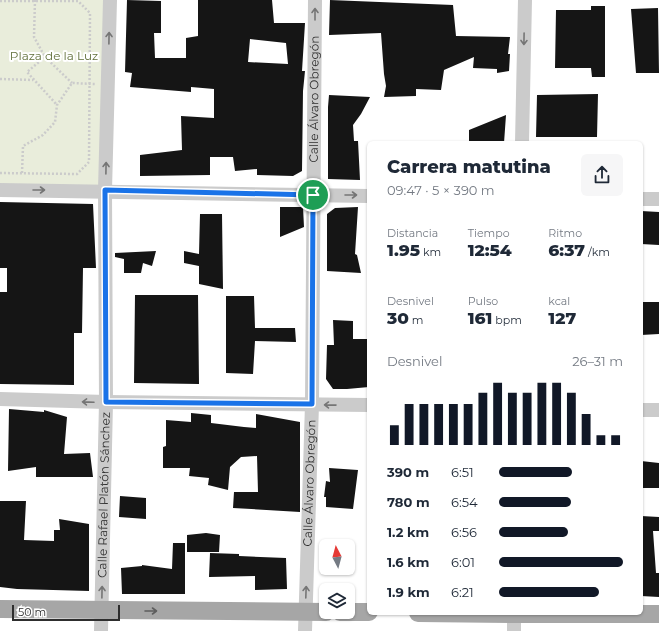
<!DOCTYPE html>
<html lang="es">
<meta charset="utf-8">
<style>
body{margin:0;font-family:Montserrat,sans-serif;background:#f6f6f7;color:#1f2937;height:100vh;display:flex;flex-direction:column;font-size:15px;white-space:nowrap}
*{box-sizing:border-box;margin:0}
p{font-size:13px;color:#747a83}
.icon{flex:none;width:22px;height:22px;fill:none;stroke:currentColor;stroke-width:2;stroke-linecap:round;stroke-linejoin:round}
.map{position:relative;flex:1;overflow:hidden}
.sheet{position:absolute;left:367px;top:141px;width:276px;height:474px;display:flex;flex-direction:column;background:#fff;border-radius:6px;box-shadow:0 1px 3px #0004}
.sheet>*{flex:none}
.needle{width:26px;rotate:354deg}
.tools{position:absolute;left:319px;top:539px;display:grid;gap:8px}
.tools a{display:grid;place-items:center;width:36px;height:36px;border-radius:6px;background:#fff;box-shadow:0 1px 3px #0004;font-size:20px}
.scale{position:absolute;left:12px;bottom:10px;width:108px;box-sizing:border-box;padding-left:4px;border:2px solid #2e2e2e;border-top:0;font-size:11px;line-height:14px;white-space:nowrap;color:#2e2e2e;-webkit-text-stroke:3px #fff;paint-order:stroke}
.pin{position:absolute;display:grid;place-items:center;width:34px;height:34px;color:#fff;margin:-17px;border:2px solid #fff;border-radius:50%;box-shadow:0 1px 4px #0007}
.round{display:grid;place-items:center;flex:none;width:42px;height:42px;border-radius:6px;background:#f6f6f7}
.head{display:flex;align-items:center;justify-content:space-between;height:68px;padding:0 20px}
h1{font-size:18px;font-weight:800;line-height:30px}
.figures{display:grid;grid-template-columns:repeat(3,1fr);gap:6px;height:68px;padding:4px 20px}
.figures div{display:grid;align-content:center}
.figures b{font-size:17px;font-weight:800}
.figures small{font-size:11px;font-weight:400}
.figures p{font-size:11px}
.chart{height:112px;padding:8px 20px}
.chart p{display:flex;justify-content:space-between}
.chart svg{width:100%;height:72px;margin-top:4px;stroke:#111827;stroke-width:6}
ul{padding:0 20px;list-style:none;font-size:13px}
li{display:grid;grid-template-columns:64px 48px 1fr;align-items:center;height:30px}
li i{height:10px;border-radius:5px;background:#111827}
.map>svg:first-child{display:block}
.green{fill:#e9eddb}
.building{fill:#151515;fill-rule:evenodd}
.lines{fill:none;stroke-linecap:round;stroke-linejoin:round}
.path{stroke:#cbcbcb;stroke-width:2.5;stroke-dasharray:2 2;stroke-linecap:butt}
.minor{stroke:#cbcbcb;stroke-width:14}
.major{stroke:#a6a6a6;stroke-width:18}
.oneway{stroke:#757575}
.oneway2{stroke:#5e5e5e}
.route-casing{stroke:#fff;stroke-width:8}
.route{stroke:#1a73e8;stroke-width:5}
.labels{text-anchor:middle;stroke-width:4;stroke-linejoin:round;paint-order:stroke}
.park-label{font-size:12px;fill:#5f6e38;stroke:#fff}
.street-label{font-size:12px;fill:#2e2e2e;stroke:#fff}
</style>
<div class="map">
<svg width="659" height="631" viewBox="0 0 659 631">
<rect width="100%" height="100%" fill="#fff"/>
<path class="green" d="M 0,0 L 110,0 L 105,190 L 0,190 Z"/>
<path class="building" d="M 127,0 L 161,1 L 161,33 L 154,33 L 155,58 L 186,58 L 186,38 L 198,36 L 198,0 L 272,0 L 274,23 L 305,23 L 302,71 L 305,71 L 303,91 L 302,171 L 293,176 L 257,175 L 257,169 L 235,171 L 233,157 L 210,157 L 210,175 L 140,176 L 140,155 L 182,150 L 181,116 L 214,118 L 214,89 L 191,87 L 191,92 L 130,87 L 132,73 L 125,72 ZM 250,39 L 286,43 L 288,64 L 248,62 Z
M 330,0 L 453,5 L 456,36 L 510,37 L 508,54 L 510,54 L 509,71 L 497,73 L 497,69 L 473,68 L 474,57 L 444,70 L 441,90 L 416,89 L 416,96 L 384,97 L 386,86 L 384,74 L 381,33 L 329,35 Z
M 591,6 L 605,6 L 605,77 L 592,77 L 591,68 L 555,68 L 556,10 L 591,10 Z
M 658,8 L 659,73 L 636,73 L 631,9 Z
M 598,94 L 597,137 L 536,137 L 537,95 Z
M 329,95 L 370,97 L 361,114 L 353,125 L 354,141 L 358,141 L 360,180 L 328,179 L 328,107 Z
M 506,115 L 504,143 L 469,143 L 469,130 Z
M 0,202 L 93,204 L 96,268 L 83,268 L 82,333 L 74,333 L 74,385 L 0,384 L 0,292 L 7,292 L 7,268 L 0,268 Z
M 280,207 L 303,207 L 304,227 L 280,237 Z
M 358,207 L 355,254 L 357,255 L 361,273 L 327,271 L 327,214 L 335,208 Z
M 641,211 L 659,212 L 659,245 L 641,244 Z
M 200,214 L 222,214 L 223,289 L 199,284 L 199,266 L 184,263 L 184,251 L 199,254 Z
M 156,251 L 152,266 L 143,263 L 141,273 L 124,273 L 124,259 L 115,257 L 115,253 Z
M 135,295 L 198,295 L 199,384 L 134,383 Z
M 226,296 L 254,296 L 255,328 L 295,328 L 296,342 L 255,341 L 253,374 L 226,373 Z
M 641,302 L 659,302 L 659,334 L 641,335 Z
M 333,320 L 353,321 L 353,339 L 369,339 L 369,387 L 347,389 L 333,389 L 326,379 L 327,345 L 334,345 Z
M 9,409 L 44,412 L 44,410 L 67,417 L 64,454 L 90,453 L 93,477 L 36,477 L 36,467 L 8,471 Z
M 191,413 L 211,415 L 211,423 L 244,427 L 256,428 L 256,414 L 300,422 L 300,512 L 233,508 L 234,492 L 258,492 L 257,456 L 241,457 L 230,467 L 228,490 L 208,485 L 209,478 L 189,476 L 190,468 L 163,468 L 163,447 L 166,446 L 166,420 L 191,422 Z
M 641,461 L 659,463 L 659,488 L 641,488 Z
M 329,468 L 358,470 L 353,509 L 326,507 L 326,497 L 324,497 L 326,481 L 330,482 Z
M 120,496 L 146,498 L 146,519 L 119,517 Z
M 0,501 L 26,501 L 24,540 L 54,541 L 54,530 L 60,530 L 59,519 L 89,524 L 89,591 L 17,589 L 0,587 Z
M 641,516 L 659,517 L 659,531 L 653,531 L 656,573 L 659,573 L 659,597 L 641,596 Z
M 206,533 L 220,535 L 219,552 L 187,552 L 187,535 Z
M 173,543 L 185,543 L 185,594 L 122,594 L 121,568 L 142,566 L 142,565 L 172,569 Z
M 210,553 L 239,554 L 239,556 L 286,558 L 287,589 L 255,590 L 255,576 L 209,577 Z"/>
<g class="lines">
<path class="path" d="M 35,0 L 34,37 L 45,57 L 27,72 L 57,105
M 0,1 L 78,1 L 90,13 L 89,162 L 77,174 L 0,173
M 45,57 L 72,83
M 0,79 L 33,80
M 22,173 L 23,146 L 43,135 L 55,122 L 57,105 L 72,83 L 95,84"/>
<g class="minor">
<path d="M 522,143 L 525,0"/>
<path d="M 0,190 L 369,196"/>
<path d="M 641,199 L 659,199"/>
<path d="M 0,399 L 106,402 L 369,405"/>
<path d="M 641,410 L 659,410"/>
<path id="s1" d="M 101,631 L 106,402 L 105,190 L 110,0"/>
<path id="s2" d="M 305,631 L 312,404 L 315,0"/>
<path d="M 514,631 L 514,613"/>
</g>
<path class="major" d="M 0,609 L 326,612
M 340,612 L 369,612
M 418,613 L 514,614 L 659,614"/>
</g>
<defs><path id="oneway-shaft" d="M-6 0H5M1.5-3L5.5 0L1.5 3" fill="none" stroke-width="1.6" stroke-linecap="round" stroke-linejoin="round"/></defs>
<g class="oneway">
<use href="#oneway-shaft" transform="translate(315 14) rotate(-90)"/>
<use href="#oneway-shaft" transform="translate(109 38) rotate(-89)"/>
<use href="#oneway-shaft" transform="translate(524 39) rotate(91)"/>
<use href="#oneway-shaft" transform="translate(106 168) rotate(-89)"/>
<use href="#oneway-shaft" transform="translate(39 190)"/>
<use href="#oneway-shaft" transform="translate(351 195)"/>
<use href="#oneway-shaft" transform="translate(88 402) rotate(-178)"/>
<use href="#oneway-shaft" transform="translate(330 405) rotate(-179)"/>
<use href="#oneway-shaft" transform="translate(102 592) rotate(-89)"/>
<use href="#oneway-shaft" transform="translate(306 592) rotate(-88)"/>
</g>
<use class="oneway2" href="#oneway-shaft" transform="translate(151 611)"/>
<g class="lines">
<defs>
<path id="route" d="M 105,190 L 313,195 L 312,404 L 106,402 Z"/>
</defs>
<use href="#route" class="route-casing"/>
<use href="#route" class="route"/>
</g>
<g class="labels">
<g class="park-label">
<text x="54" y="60">Plaza de la Luz</text>
</g>
<g class="street-label">
<text dy="4" stroke="none"><textPath href="#s2" startOffset="532">Calle Álvaro Obregón</textPath></text>
<text dy="4" stroke="none"><textPath href="#s2" startOffset="148">Calle Álvaro Obregón</textPath></text>
<text dy="4" stroke="none"><textPath href="#s1" startOffset="136">Calle Rafael Platón Sánchez</textPath></text>
</g>
</g>
</svg>
<div class="tools">
<a><svg class="needle" viewBox="-14 -14 28 28"><path d="M0-13l5 13h-10z" fill="#e53935"/><path d="M0 13l5-13h-10z" fill="#747a83"/></svg></a>
<a><svg class="icon" aria-label="layers" viewBox="0 0 24 24"><path d="M12 4l9 5-9 5-9-5zM3 14l9 5 9-5"/></svg></a>
</div>
<div class="scale">50 m</div>
<div class="pin" style="left:313px;top:195px;background:#1e9e55"><svg class="icon" aria-label="arrive" viewBox="0 0 24 24"><path d="M6 21V4h12l-3 4 3 4H6"/></svg></div>
<section class="sheet">
<div class="head"><div><h1>Carrera matutina</h1><p>09:47 · 5 × 390 m</p></div><a class="round"><svg class="icon" aria-label="share" viewBox="0 0 24 24"><path d="M12 15V3M7 8l5-5 5 5M5 13v7h14v-7"/></svg></a></div>
<div class="figures">
<div><p>Distancia</p><b>1.95<small> km</small></b></div>
<div><p>Tiempo</p><b>12:54</b></div>
<div><p>Ritmo</p><b>6:37<small> /km</small></b></div>
</div>
<div class="figures">
<div><p>Desnivel</p><b>30<small> m</small></b></div>
<div><p>Pulso</p><b>161<small> bpm</small></b></div>
<div><p>kcal</p><b>127</b></div>
</div>
<div class="chart"><p><span>Desnivel</span>26–31 m</p>
<svg viewBox="0 0 160 44" preserveAspectRatio="none"><path d="M5 44V32M15 44V19M25 44V19M35 44V19M45 44V19M55 44V19M65 44V12M75 44V6M85 44V12M95 44V12M105 44V6M115 44V6M125 44V12M135 44V25M145 44V38M155 44V38"/></svg>
</div>
<ul>
<li><b>390 m</b>6:51<i style="width:59%"></i></li>
<li><b>780 m</b>6:54<i style="width:58%"></i></li>
<li><b>1.2 km</b>6:56<i style="width:56%"></i></li>
<li><b>1.6 km</b>6:01<i style="width:100%"></i></li>
<li><b>1.9 km</b>6:21<i style="width:81%"></i></li>
</ul>
</section>
</div>
